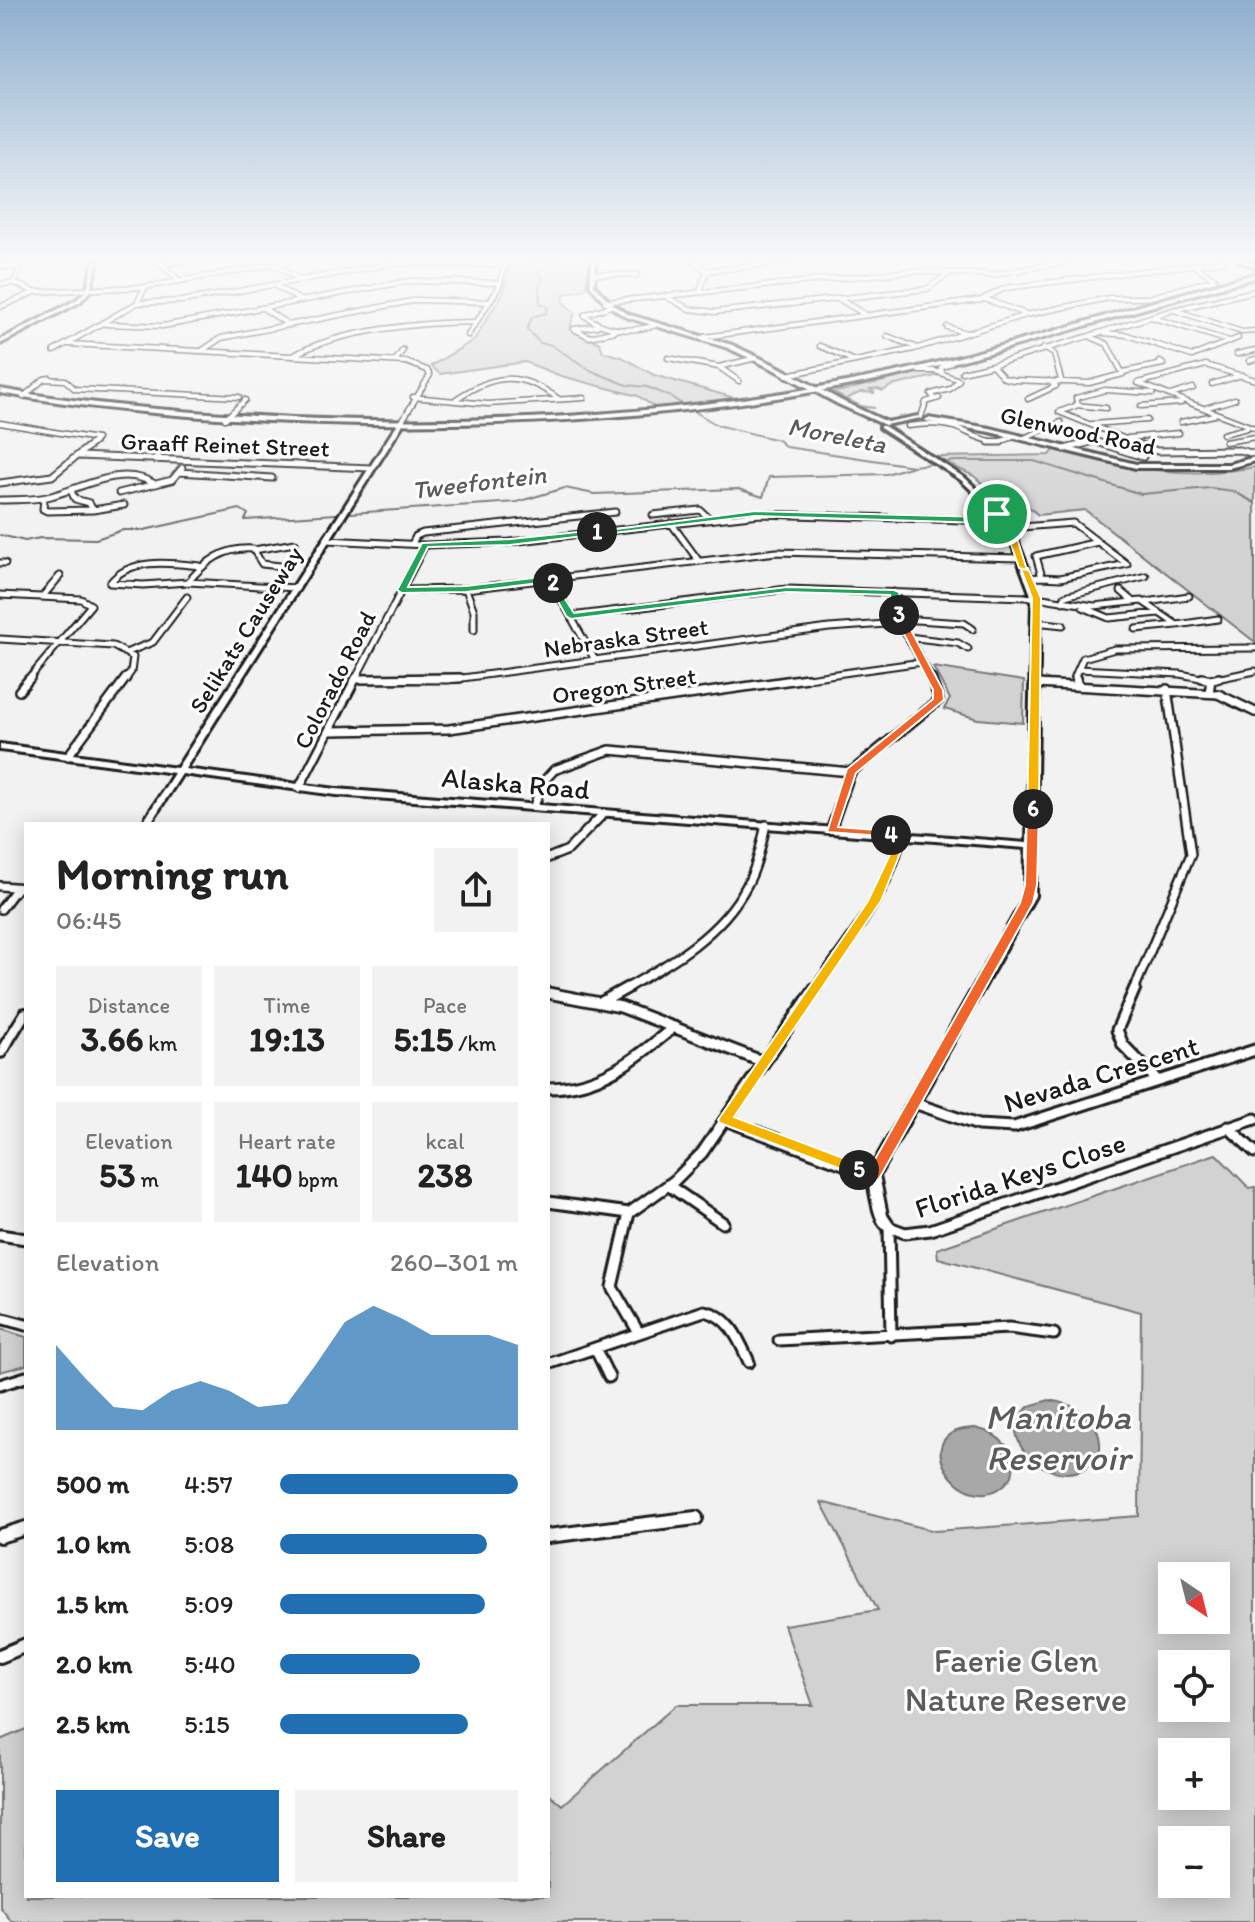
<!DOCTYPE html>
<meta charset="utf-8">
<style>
body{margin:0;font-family:Itim,sans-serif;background:#f2f2f2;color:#222;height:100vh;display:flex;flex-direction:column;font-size:30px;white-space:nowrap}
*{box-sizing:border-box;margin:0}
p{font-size:26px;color:#767676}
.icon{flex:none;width:44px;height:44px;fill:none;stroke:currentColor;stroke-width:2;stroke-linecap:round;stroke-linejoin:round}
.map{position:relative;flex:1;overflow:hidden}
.panel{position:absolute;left:24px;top:822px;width:526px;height:1076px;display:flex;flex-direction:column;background:#fff;border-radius:0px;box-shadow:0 4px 20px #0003}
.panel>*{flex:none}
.needle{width:52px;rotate:145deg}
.controls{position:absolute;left:1158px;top:1562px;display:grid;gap:16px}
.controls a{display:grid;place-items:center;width:72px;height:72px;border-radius:0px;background:#fff;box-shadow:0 4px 20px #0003;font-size:40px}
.pin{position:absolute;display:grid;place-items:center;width:68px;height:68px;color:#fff;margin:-34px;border:4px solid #fff;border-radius:50%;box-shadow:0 2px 8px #0007}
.km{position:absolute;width:40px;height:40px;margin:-20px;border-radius:50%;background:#222;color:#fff;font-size:22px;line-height:40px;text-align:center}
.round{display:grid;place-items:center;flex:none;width:84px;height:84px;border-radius:0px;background:#f2f2f2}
.summary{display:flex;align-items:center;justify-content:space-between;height:136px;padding:0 32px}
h1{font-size:44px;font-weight:700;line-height:60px}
.figures{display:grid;grid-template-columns:repeat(3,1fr);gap:12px;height:136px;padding:8px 32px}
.figures div{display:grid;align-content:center;border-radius:0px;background:#f2f2f2;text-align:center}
.figures b{font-size:34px;font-weight:700}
.figures small{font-size:22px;font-weight:400}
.figures p{font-size:22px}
.chart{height:224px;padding:16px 32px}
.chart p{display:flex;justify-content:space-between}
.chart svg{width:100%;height:144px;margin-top:8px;fill:#1f6fb2;opacity:.7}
.action{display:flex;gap:16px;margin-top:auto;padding:16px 32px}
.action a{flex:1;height:92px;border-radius:0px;background:#1f6fb2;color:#fff;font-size:32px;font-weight:700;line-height:92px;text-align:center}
.action a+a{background:#f2f2f2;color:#222}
ul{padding:0 32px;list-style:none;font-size:26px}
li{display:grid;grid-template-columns:128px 96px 1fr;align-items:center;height:60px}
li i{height:20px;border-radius:10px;background:#1f6fb2}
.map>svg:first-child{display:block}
.green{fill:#d2d2d2;stroke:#777;stroke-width:2;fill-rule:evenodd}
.water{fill:#a8a8a8;stroke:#707070;stroke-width:2}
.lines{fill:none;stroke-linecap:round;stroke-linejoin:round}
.stream{stroke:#707070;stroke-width:2}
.minor-far4-casing{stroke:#1c1c1c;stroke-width:7}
.minor-far3-casing{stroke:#1c1c1c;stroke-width:9}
.minor-far2-casing{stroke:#1c1c1c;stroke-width:12}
.minor-far1-casing{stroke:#1c1c1c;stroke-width:15}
.minor-casing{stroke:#1c1c1c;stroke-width:18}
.tertiary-casing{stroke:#1c1c1c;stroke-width:6}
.primary-casing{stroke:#1c1c1c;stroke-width:6}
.minor-far4{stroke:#fff;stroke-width:4}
.minor-far3{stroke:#fff;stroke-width:5}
.minor-far2{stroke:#fff;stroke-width:7}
.minor-far1{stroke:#fff;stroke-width:9}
.minor{stroke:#fff;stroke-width:12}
.tertiary{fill:#fff;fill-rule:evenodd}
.primary{fill:#fff;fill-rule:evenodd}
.split-1{fill:#22a559;stroke:#fff;stroke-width:2}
.split-2{fill:#22a559;stroke:#fff;stroke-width:2}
.split-3{fill:#22a559;stroke:#fff;stroke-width:2}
.split-4{fill:#f0652b;stroke:#fff;stroke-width:2}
.split-5{fill:#f5b400;stroke:#fff;stroke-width:2}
.split-6{fill:#f0652b;stroke:#fff;stroke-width:2}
.split-7{fill:#f5b400;stroke:#fff;stroke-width:2}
.split-8{fill:#f5b400;stroke:#fff;stroke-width:2}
.labels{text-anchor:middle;stroke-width:6;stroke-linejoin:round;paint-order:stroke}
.far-street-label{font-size:24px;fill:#1c1c1c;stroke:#fff}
.far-water-label{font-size:26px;font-style:italic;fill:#5b5b5b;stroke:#fff}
.street-label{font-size:28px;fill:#1c1c1c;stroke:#fff}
.near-park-label{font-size:34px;fill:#5c5c5c;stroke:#fff}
.near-water-label{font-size:36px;font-style:italic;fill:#5b5b5b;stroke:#fff}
</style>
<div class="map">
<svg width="1255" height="1922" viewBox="0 0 1255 1922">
<rect width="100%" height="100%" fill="#f2f2f2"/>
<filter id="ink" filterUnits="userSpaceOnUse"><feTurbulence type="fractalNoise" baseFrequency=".0125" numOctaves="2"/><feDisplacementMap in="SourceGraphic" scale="16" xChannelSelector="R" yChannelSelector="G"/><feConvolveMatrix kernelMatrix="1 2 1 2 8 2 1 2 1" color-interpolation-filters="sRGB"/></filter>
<g filter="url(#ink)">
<path class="green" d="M 511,261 L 589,261 L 586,289 L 564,294 L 563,302 L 575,313 L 569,329 L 600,343 L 603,352 L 622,357 L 654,375 L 738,399 L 657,409 L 638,396 L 561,376 L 525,362 L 440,374 L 431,366 L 474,340 L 504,291 Z
M 926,371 L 940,375 L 891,386 L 883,391 L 878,389 L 870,390 L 875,393 L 861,392 L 846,399 L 861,406 L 875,408 L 861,407 L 833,393 Z
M 1054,450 C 1120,468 1187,480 1255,467 L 1255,642 L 1085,510 L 1038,515 L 1029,507 L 1005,509 L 997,497 L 974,476 L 934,457 L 1050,455 Z
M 933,667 L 1024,681 L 1023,723 L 978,719 L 944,709 L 950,699 Z
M 1216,1154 L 1249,1188 L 1255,1187 L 1255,1922 L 12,1922 L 0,1907 L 0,1740 L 26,1729 L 26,1896 L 548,1896 L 548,1793 L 562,1805 L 676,1705 L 813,1705 L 784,1625 L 878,1610 L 821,1502 L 935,1531 L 1139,1516 L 1141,1312 L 938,1258 L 937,1249 ZM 1172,1576 L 1216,1576 L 1216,1620 L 1172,1620 ZM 1172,1664 L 1216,1664 L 1216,1708 L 1172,1708 ZM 1172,1752 L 1216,1752 L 1216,1796 L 1172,1796 ZM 1172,1840 L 1216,1840 L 1216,1884 L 1172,1884 Z
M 0,1329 L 26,1337 L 26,1365 L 0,1372 Z"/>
<path class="water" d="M 1049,1400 C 1077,1404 1102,1420 1100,1450 C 1081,1496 1010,1466 1016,1421 L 1029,1406 Z
M 975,1428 C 998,1433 1019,1450 1012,1476 C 972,1533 896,1430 975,1428 Z"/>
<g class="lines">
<path class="stream" d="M 546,261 L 550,265 L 538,272 L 543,279 L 539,286 L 540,303 L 548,308 L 546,313 L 532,317 L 527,329 L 540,343 L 551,345 L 592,371 L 627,385 L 647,387 L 669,396 L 717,425 L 778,440 L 786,447 L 913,466 L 956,461 L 1034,461 L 1141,494 L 1210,488 L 1233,491 L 1255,503
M 0,535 L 25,541 L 40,538 L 96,539 L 123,530 L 144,530 L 240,509 L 248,514 L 245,520 L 517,502 L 565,488 L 594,494 L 738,489 L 763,497 L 769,477 L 886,474 L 913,466"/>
<defs>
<path id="minor-far4" d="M 157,261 L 180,281
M 694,261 L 707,271 L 700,291
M 160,265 L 183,261
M 274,265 L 300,279
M 0,266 L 20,267 L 14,283
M 707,271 L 794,261
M 592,274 L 637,275
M 0,284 L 14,283 L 35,292
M 274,285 L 300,300
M 665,296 L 689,309 L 715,312 L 927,289 L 948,274
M 837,298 L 866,315
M 985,299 L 1026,314
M 605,302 L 911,271 L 993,275 L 1068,261
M 137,303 L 182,301 L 397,263 L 505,265
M 611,306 L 584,315 C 606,332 630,333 656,325
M 0,307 L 35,292 L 145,287 L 293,261
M 263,308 L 289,325
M 1174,310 L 1242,332 L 1255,331
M 1151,317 L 1229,341
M 105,324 L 163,326 L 409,281 L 501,283
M 597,326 L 574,329 L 590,337 L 615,331
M 947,327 L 966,333
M 1103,333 L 1127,335 L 1192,356 L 1238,338
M 468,335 L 499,287 L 505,262
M 887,336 L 918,348
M 1089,336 L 1107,344 L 1123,374 L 1089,383 L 1014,380 L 1004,378 L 992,365 Z
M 1089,336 L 1173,310 L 1255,291
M 704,337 L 981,300 L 1005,288 L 1224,261
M 68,344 L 406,362 L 427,370 L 430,375 L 399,426
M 820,346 L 855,361
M 1044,348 L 1054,354 L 1061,380
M 203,350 L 221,338 L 417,300 L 490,302
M 54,351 L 137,303 L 145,287
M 1237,354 L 1255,350
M 293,356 C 336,330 426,322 477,322
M 668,358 L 719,367 L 739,381
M 395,361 L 403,350
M 1249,361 L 1255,359
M 719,367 L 756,358
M 919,371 L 935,371 L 959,380 L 950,389 L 931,394 L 935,399
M 962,372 L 992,365
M 1123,372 L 1163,364 L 1160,362
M 942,373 L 941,368 L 951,363
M 787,375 L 914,349 L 1026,315 L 1109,298 L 1148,298 L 1215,279 L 1197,267
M 50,378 L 44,379 L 65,380 L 75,389 L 239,397
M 1255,380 L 1206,365 L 1138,383 L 1255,428
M 1212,384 L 1242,375
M 1171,395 L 1193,388
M 23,397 L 44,379
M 413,397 L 488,404 L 584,398
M 456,399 C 495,373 520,371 559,399
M 1028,399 L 1056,386 L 1049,381
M 1076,405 L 1106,408
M 1141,406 L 1181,403
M 1205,408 L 1235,399
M 1059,412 L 1078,405 L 1076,398 L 1105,390 L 1153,393
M 1059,412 L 1138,444
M 921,417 L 926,402 L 939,398
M 225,419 L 245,400
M 1181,422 L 1214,415
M 0,423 L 97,439 L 91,444
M 1092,424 L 1147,420
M 908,426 C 923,424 939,423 954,427 C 976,435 991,449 1015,436
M 1066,431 L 1103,444
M 1223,434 L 1247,428
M 1024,438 L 1061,422
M 1128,438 L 1179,433
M 1225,442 L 1255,437
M 1085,444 L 1091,442"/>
<path id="minor-far3" d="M 989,442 L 1001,442
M 1097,442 L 1143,457
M 1133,442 L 1157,451 L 1239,450 L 1255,454
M 1065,449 L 1091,442
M 78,456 L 371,468
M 154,460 L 169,444
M 179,472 L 272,478
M 0,483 L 52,476 L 94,442
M 71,491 L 75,499 L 89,503 L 93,510
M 119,493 L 172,480 L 182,468
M 44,499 L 43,509 L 47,511 L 93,510 L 124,505
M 0,500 C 17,499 34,501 51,496 C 85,487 121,464 155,484
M 653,515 L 700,510 L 710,519
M 671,523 L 698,560
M 1009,528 L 1073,523 L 1127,564 L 1060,578 L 1042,577
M 327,540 L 425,545 L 510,542 L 760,514 L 997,521
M 412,544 L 416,536 L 423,533 L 615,512
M 254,550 L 295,543
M 0,563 L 5,563
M 200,566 C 171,563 129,557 110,583 L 143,585 L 188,582 L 297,588
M 1027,578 L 1042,577 L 1036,556 L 1098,542
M 550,579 L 595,660
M 188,582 C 206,561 224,547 253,549 L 262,564 L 280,566
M 466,589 L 474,611 L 474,630
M 402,590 L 466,589 L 777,552 L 1020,558
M 1121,591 L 1133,601
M 894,592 L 900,623 L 932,680
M 0,595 L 81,599 L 91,605 L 28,680
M 42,597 L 60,576
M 1036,597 L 1094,606 L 1142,601 L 1177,625 L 1218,619
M 1063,602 L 1065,596 L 1146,576
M 1146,602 L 1189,596
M 1083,607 L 1109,618 L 1159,613
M 571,616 L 787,589 L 1026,597
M 900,619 L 964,623 L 973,629
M 1035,622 L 1063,625
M 1136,629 L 1177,625
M 908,637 L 958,643 L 968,649
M 0,639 L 113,646 L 133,657 L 131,672 L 125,680
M 128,652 L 153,642 L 187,597
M 1078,669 L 1180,674 L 1211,680
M 357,679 L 448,680 L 829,628 L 900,623
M 355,680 L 425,545
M 793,680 L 922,662
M 1076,680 L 1075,676 L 1083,658 L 1115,649 L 1255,648
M 1211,680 L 1255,671"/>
<path id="minor-far2" d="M 1076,678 L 1078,686
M 1202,678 L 1211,680
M 357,679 L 460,678
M 1036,684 L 1218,694 L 1255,712
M 19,691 L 30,678
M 1209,693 L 1211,680 L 1219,678
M 329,731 L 449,729 L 807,678
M 68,756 L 126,678
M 299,788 L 356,678
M 534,806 L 543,782 L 554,770 L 610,750 L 851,772
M 831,829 L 851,772 L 939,700 L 931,678
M 548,858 L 568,850 L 604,813
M 0,886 L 26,888
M 1,909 L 17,888
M 623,990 C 671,963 721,935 747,885 C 757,867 761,845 766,825
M 814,990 C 846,943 890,893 901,836
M 1134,990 L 1191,854 L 1167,689"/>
<path id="minor-far1" d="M 1135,988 L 1117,1030 L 1123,1045 L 1158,1081
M 548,993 L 621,1007 L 764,1062
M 602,1002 L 627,988
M 548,1088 C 601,1088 635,1059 674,1027
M 914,1103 L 978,1125 L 1014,1127 L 1255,1050
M 725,1120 L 873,1175
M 1228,1127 L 1255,1152
M 668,1185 L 723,1223
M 548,1202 L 629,1213 L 674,1181 L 702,1153 L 815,988
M 629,1213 L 612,1287 L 639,1333
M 0,1235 L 26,1239
M 0,1318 L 26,1325
M 891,1336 L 889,1227 L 905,1233 L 930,1230 L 1255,1119
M 779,1340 L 1009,1328 L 1054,1334
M 595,1348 L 609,1377
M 548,1364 L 704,1311 C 730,1316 739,1340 749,1362
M 0,1385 L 26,1377"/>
<path id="minor" d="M 0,1536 L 26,1528
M 548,1536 L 696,1518
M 0,1656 L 26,1645"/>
<path id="tertiary" d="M 94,261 L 98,261 L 90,291 L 80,302 L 0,344 L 0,340 L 76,300 L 86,291 Z
M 592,261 L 596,261 L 594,285 C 605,298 615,307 630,315 L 732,345 L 777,366 L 842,401 L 887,422 L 918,416 L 921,418 L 885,425 L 838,404 L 773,369 L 728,348 L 626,317 C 611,308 600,299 590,285 Z
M 1240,261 L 1247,261 L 1255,264 L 1255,267 Z
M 928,418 L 990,428 L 1136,464 L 1229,464 L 1255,457 L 1255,461 L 1229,468 L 1136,468 L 990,432 L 926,421 L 925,420 Z
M 399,424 L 402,426 L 185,769 L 336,789 L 1027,843 L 1032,600 L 1022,597 L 1026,595 L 1031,595 L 1004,523 L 997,523 L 993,518 L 998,516 L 961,480 L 880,428 L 880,426 L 884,426 L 965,478 L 1009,519 L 1040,599 L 1035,896 L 879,1175 L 887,1215 L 895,1227 L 893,1230 C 891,1230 889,1232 887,1231 C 873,1226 870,1188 867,1175 L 1025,896 L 1026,848 L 336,795 L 182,774 L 150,824 L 142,824 L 174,773 L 0,750 L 0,744 L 177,768 L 396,426 Z
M 26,1009 L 26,1020 L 4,1056 L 0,1057 L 0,1045 L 22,1010 Z"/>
<path id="primary" d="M 1255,274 L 1255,278 C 1133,309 1014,351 891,377 C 695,419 493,430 293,422 C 194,418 97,410 0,393 L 0,389 C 97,406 194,413 293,418 C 493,426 695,415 891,373 C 1014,347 1133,305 1255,274 Z"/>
</defs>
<use href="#minor-far4" class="minor-far4-casing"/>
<use href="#minor-far3" class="minor-far3-casing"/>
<use href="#minor-far2" class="minor-far2-casing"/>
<use href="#minor-far1" class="minor-far1-casing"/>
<use href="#minor" class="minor-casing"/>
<use href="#tertiary" class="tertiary-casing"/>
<use href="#primary" class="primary-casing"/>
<use href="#minor-far4" class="minor-far4"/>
<use href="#minor-far3" class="minor-far3"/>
<use href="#minor-far2" class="minor-far2"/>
<use href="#minor-far1" class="minor-far1"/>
<use href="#minor" class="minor"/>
<use href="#tertiary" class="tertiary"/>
<use href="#primary" class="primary"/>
</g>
</g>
<linearGradient id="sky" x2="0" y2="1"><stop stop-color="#8eafce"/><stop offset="0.49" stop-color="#f9f9f9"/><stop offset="1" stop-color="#f9f9f9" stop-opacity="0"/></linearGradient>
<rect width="1255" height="530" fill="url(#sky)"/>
<path class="split-1" d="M 755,511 L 986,517 L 997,511 L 1001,514 L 998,520 L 986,523 L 755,516 L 597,535 L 593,532 Z"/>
<path class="split-2" d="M 597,530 L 600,534 L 510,545 L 428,547 L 408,587 L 466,586 L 550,576 L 555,579 L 556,585 L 548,582 L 466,592 L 402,593 L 397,590 L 422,543 L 510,539 Z"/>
<path class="split-3" d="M 553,580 L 574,613 L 787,587 L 894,590 L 899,592 L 903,615 L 899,618 L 894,615 L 890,595 L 787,592 L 571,619 L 566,616 L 548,583 Z"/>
<path class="split-4" d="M 899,612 L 903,615 L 943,690 L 944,700 L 856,773 L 838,827 L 891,831 L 896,835 L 895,837 L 827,832 L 847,769 L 933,699 L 933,690 L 894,615 Z"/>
<path class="split-5" d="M 891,831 L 907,836 L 881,901 L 734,1117 L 864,1166 L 864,1174 L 859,1176 L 720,1123 L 718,1120 L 868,901 L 894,846 L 895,839 L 885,835 Z"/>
<path class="split-6" d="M 1033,806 L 1039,809 L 1037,885 L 1033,903 L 879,1179 L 873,1181 L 854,1174 L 854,1166 L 870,1168 L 1020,903 L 1025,885 L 1027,809 Z"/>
<path class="split-7" d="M 1020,566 L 1028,568 L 1041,598 L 1039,809 L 1033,813 L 1027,809 L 1032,598 Z"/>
<path class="split-8" d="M 994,512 L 1011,519 L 1027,570 L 1019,568 L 1003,521 L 994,516 Z"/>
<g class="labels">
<g class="far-street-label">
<text transform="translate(1078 431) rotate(12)" y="8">Glenwood Road</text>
<text transform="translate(225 445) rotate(2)" y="8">Graaff Reinet Street</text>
<text transform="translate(246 630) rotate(-58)" y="8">Selikats Causeway</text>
<text transform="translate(626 638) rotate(-8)" y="8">Nebraska Street</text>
<text transform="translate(335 680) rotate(-63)" y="8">Colorado Road</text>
<text transform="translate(624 686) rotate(-8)" y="8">Oregon Street</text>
</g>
<g class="far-water-label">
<text transform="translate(837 435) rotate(11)" y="9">Moreleta</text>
<text transform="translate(479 482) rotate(-7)" y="9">Tweefontein</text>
</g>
<g class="street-label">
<text transform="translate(516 783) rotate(5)" y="10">Alaska Road</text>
<text transform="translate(1101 1074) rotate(-17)" y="10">Nevada Crescent</text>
<text transform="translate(1020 1175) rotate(-18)" y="10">Florida Keys Close</text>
</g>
<g class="near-park-label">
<text x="1016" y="1672">Faerie Glen<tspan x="1016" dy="39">Nature Reserve</tspan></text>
</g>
<g class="near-water-label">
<text x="1058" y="1429">Manitoba<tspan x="1058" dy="41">Reservoir</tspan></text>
</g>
</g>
</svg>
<div class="controls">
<a><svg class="needle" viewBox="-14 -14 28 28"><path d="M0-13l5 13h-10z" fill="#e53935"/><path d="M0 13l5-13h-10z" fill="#767676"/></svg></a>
<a><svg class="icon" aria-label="locate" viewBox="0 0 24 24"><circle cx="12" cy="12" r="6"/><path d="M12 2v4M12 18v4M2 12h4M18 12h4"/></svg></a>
<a>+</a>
<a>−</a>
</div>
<div class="pin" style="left:997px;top:514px;background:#1e9e55"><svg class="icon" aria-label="arrive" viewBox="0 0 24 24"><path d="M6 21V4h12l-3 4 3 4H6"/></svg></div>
<b class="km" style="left:597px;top:532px">1</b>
<b class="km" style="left:553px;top:583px">2</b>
<b class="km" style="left:899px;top:615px">3</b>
<b class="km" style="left:891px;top:835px">4</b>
<b class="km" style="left:859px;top:1170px">5</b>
<b class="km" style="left:1033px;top:809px">6</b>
<section class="panel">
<div class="summary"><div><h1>Morning run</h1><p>06:45</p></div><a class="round"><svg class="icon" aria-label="share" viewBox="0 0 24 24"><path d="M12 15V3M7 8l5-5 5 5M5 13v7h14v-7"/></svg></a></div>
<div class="figures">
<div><p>Distance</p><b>3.66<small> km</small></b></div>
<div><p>Time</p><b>19:13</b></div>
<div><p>Pace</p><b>5:15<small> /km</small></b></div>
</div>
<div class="figures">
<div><p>Elevation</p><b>53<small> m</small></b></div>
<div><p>Heart rate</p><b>140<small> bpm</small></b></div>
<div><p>kcal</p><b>238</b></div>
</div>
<div class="chart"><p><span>Elevation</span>260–301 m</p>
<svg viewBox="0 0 160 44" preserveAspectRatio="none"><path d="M0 44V18L10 28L20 37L30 38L40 32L50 29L60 32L70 37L80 36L90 24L100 11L110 6L120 10L130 15L140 15L150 15L160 18V44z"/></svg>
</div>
<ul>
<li><b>500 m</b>4:57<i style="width:100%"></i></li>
<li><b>1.0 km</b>5:08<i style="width:87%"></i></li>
<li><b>1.5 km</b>5:09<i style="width:86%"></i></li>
<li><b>2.0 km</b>5:40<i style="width:59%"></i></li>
<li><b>2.5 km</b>5:15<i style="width:79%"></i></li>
</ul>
<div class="action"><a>Save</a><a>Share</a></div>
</section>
</div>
